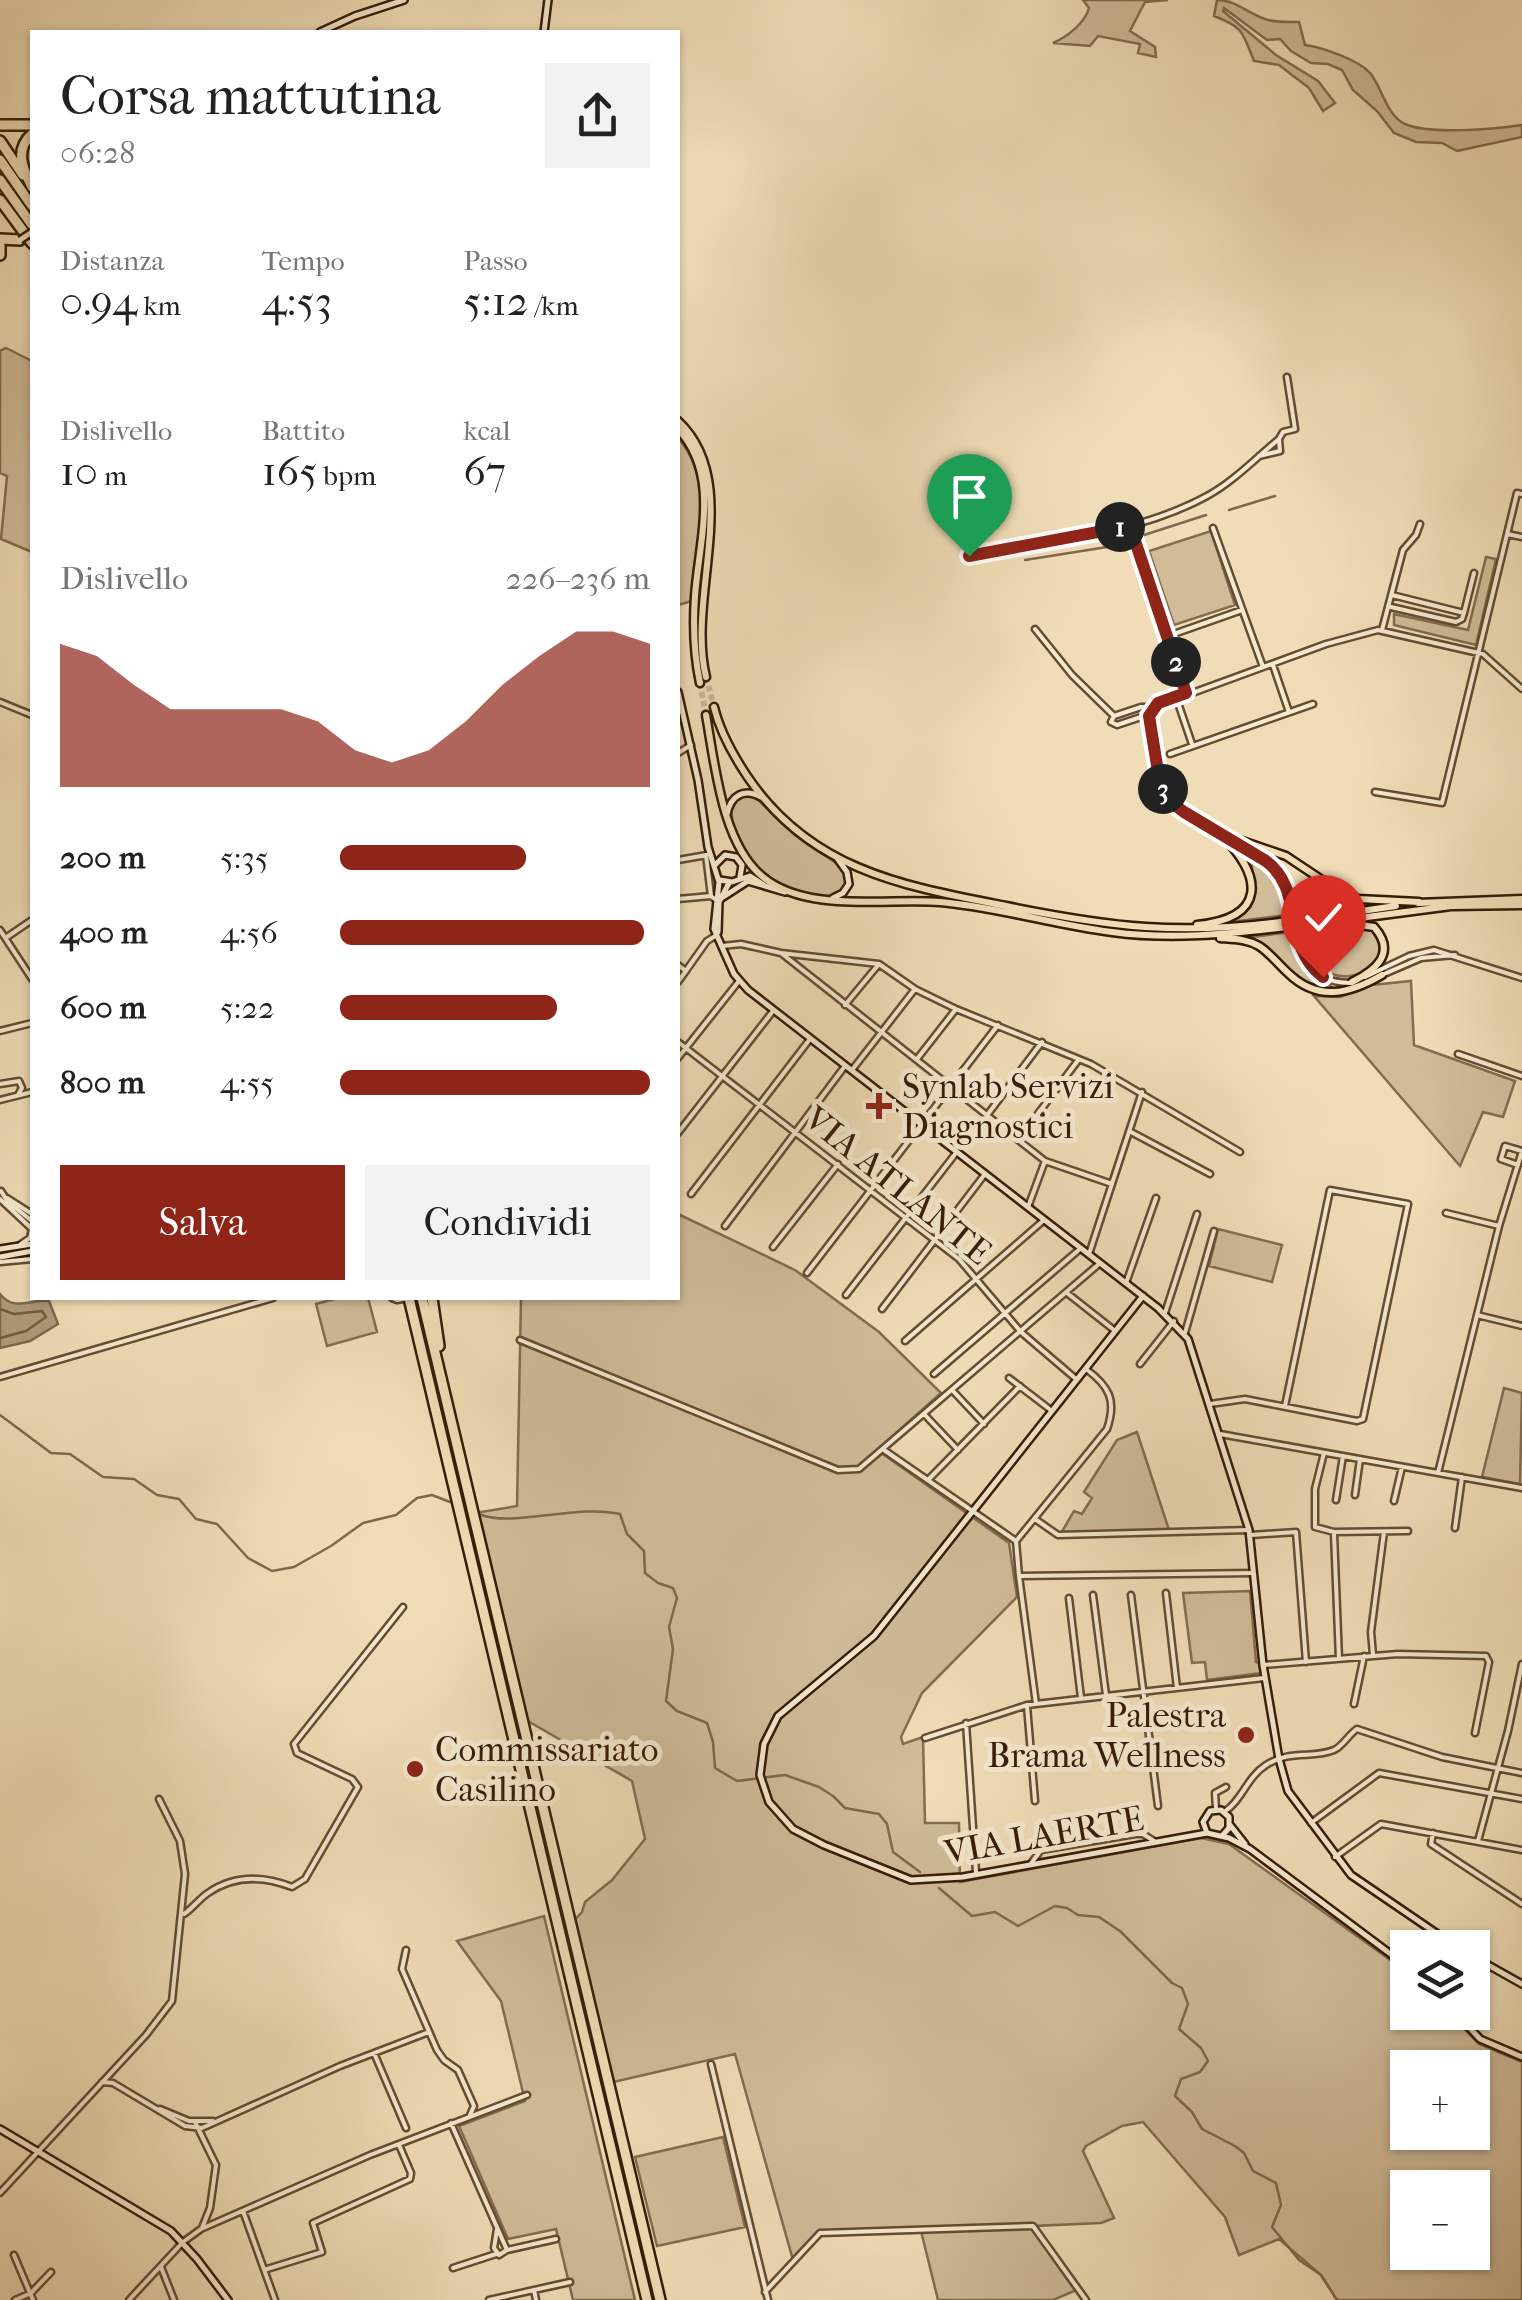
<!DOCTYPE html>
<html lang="it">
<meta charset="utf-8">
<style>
body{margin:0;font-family:"IM FELL French Canon",serif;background:#f2f2f2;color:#222;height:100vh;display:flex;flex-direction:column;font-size:38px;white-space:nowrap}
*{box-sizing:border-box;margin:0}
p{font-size:32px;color:#767676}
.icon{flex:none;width:55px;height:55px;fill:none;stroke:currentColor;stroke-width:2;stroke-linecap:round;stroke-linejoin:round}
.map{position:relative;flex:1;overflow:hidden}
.details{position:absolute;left:30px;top:30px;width:650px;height:1270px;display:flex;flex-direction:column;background:#fff;border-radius:0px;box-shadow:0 2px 8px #0004}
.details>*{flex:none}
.buttons{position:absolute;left:1390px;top:1930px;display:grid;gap:20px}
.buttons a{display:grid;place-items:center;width:100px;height:100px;border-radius:0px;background:#fff;box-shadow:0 2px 8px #0004;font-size:50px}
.pin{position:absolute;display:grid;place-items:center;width:85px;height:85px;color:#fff;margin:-102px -42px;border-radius:50% 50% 50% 0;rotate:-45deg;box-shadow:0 0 10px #0007}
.pin .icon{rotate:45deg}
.km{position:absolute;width:50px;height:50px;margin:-25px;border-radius:50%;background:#222;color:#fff;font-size:28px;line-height:50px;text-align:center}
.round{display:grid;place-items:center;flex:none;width:105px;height:105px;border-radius:0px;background:#f2f2f2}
.summary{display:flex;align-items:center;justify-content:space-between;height:170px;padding:0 30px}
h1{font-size:55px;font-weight:600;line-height:75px}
.figures{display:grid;grid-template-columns:repeat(3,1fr);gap:15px;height:170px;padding:10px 30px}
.figures div{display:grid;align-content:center}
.figures b{font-size:42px;font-weight:600}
.figures small{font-size:28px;font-weight:400}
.figures p{font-size:28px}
.chart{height:280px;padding:20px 30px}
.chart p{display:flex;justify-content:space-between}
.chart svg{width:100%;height:180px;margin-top:10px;fill:#8f2418;opacity:.7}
.cta{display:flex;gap:20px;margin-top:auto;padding:20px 30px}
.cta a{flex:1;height:115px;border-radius:0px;background:#8f2418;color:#fff;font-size:40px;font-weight:600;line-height:115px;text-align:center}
.cta a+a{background:#f2f2f2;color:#222}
ul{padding:0 30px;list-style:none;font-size:32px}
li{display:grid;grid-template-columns:160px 120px 1fr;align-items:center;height:75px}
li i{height:25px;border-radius:12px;background:#8f2418}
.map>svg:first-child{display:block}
.green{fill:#d0bc99;stroke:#836c50;stroke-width:2.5;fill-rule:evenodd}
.water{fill:#b19b7b;stroke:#80684d;stroke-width:2.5}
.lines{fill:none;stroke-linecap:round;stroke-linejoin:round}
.shore{stroke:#745b41;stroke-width:2.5}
.stream{stroke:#80684d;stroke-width:2.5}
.primary-tunnel{stroke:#cbb694;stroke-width:6;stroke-dasharray:6 3;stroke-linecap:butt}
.street-casing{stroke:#644c33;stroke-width:9}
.secondary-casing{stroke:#361b07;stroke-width:10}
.primary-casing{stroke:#361b07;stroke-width:11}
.highway-casing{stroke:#361b07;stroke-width:14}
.street{stroke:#f5e9d0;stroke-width:4}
.secondary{stroke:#f5e9d0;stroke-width:5}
.primary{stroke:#f0ddb7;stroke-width:6}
.highway{stroke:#f0ddb7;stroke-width:9}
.secondary-bridge-casing{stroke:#361b07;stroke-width:10;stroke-linecap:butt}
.primary-bridge-casing{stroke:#361b07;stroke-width:11;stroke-linecap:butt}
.secondary-bridge{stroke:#f5e9d0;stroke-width:5}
.primary-bridge{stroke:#f0ddb7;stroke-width:6}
.route-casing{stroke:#fff;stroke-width:20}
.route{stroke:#8f2418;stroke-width:12}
.poi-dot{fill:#8f2418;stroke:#f5e9d0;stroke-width:4}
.labels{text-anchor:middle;stroke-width:10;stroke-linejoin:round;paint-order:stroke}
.poi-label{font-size:35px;fill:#361b07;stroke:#f5e9d0;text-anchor:start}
.street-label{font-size:35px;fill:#361b07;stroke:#f5e9d0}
</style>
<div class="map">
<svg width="1522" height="2300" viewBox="0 0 1522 2300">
<rect width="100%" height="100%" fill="#f0ddb7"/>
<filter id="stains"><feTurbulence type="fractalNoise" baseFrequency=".002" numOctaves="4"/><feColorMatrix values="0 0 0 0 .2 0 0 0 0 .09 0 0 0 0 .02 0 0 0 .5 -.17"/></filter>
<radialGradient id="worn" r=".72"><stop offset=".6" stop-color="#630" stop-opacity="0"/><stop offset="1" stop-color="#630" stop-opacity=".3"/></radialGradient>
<path class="green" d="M 1083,0 L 1168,0 L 1145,2 L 1130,31 L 1155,47 L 1156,57 L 1138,53 L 1140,44 L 1098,36 L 1090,46 L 1053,43 C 1067,37 1085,23 1089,8 Z
M 1217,0 C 1236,0 1247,13 1265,19 C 1276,23 1287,22 1299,22 L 1305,45 C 1321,47 1359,60 1370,73 C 1382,87 1386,115 1405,124 C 1430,135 1494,129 1522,125 L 1522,137 L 1457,151 L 1442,143 L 1416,142 L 1394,133 L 1377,111 L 1353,90 L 1342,70 L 1328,64 L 1311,63 L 1291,51 L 1280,39 L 1267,40 L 1224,8 L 1223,11 L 1276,55 L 1318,81 L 1335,103 L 1323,111 L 1309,88 L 1279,65 L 1254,61 C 1242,32 1245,28 1214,16 Z
M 6,348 L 32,361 L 32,552 L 1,539 L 7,476 L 0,473 L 0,351 Z
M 678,438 C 716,481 698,550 692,601 L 678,605 Z
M 1211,531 L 1235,605 L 1174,625 L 1149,551 Z
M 1486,557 L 1496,559 L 1476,645 L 1394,625 L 1394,614 L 1468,630 Z
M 742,795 L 753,795 L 795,835 L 842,867 L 847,883 C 839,897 828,898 812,895 C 771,887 728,853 732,806 Z
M 1251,859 L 1277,880 L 1287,915 L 1231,922 C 1256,899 1255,890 1251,859 Z
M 1324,926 L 1357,925 L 1372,930 L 1380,944 L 1378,959 C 1349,995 1305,970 1299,931 Z
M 1290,932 L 1303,967 L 1335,989 C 1299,989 1280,956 1252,937 Z
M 1411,981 L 1414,1045 L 1515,1081 L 1503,1117 L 1483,1112 L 1460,1166 L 1314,996 L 1340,997 L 1372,985 Z
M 678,1214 L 795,1270 L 879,1332 L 941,1393 L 877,1450 L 1009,1543 L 1017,1597 L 922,1693 L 901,1737 L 903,1744 L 923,1737 L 925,1823 L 959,1823 L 960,1882 L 1201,1838 L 1229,1844 L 1407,1972 L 1408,2012 L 1449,2013 L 1479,2044 L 1522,2062 L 1522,2300 L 1337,2300 L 1321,2275 L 1279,2239 L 1239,2255 L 1225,2217 L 1143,2122 L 1122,2126 L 1086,2146 L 1083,2151 L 1114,2218 L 1101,2223 L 1034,2226 L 1079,2289 L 1053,2300 L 938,2300 L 921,2231 L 818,2233 L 793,2260 L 735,2054 L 596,2086 L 561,1934 L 582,1912 L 585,1902 L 612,1880 L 645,1839 L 632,1781 L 507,1709 L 457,1516 L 517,1506 L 521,1298 L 678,1298 ZM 1408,2068 L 1472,2068 L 1472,2132 L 1408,2132 ZM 1408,2188 L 1472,2188 L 1472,2252 L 1408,2252 Z
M 1218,1229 L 1282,1245 L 1272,1282 L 1209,1266 Z
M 338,1298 L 368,1298 L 377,1332 L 327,1346 L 316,1304 Z
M 1504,1388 L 1522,1393 L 1520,1484 L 1482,1477 Z
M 1137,1432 L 1170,1533 L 1060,1535 L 1074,1511 L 1082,1514 L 1092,1498 L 1084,1492 L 1117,1440 Z
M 1250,1591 L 1256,1662 L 1259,1663 L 1261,1673 L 1207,1680 L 1205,1662 L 1192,1663 L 1183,1593 Z
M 544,1916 L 635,2300 L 573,2300 L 556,2229 L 508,2239 L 459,2126 L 525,2101 L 501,2001 L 457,1941 Z
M 723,2137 L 745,2227 L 657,2246 L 635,2157 Z"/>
<path class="water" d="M 0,1294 C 14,1312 31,1299 49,1301 L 58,1324 L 30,1341 L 0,1348 Z"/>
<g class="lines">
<path class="shore" d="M 0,1309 L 14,1314 L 42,1311 L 46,1317 L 26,1331 L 0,1338"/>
<path class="stream" d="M 1229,510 L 1275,496
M 1025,560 L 1107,547 L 1206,515
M 0,1415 L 51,1453 L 70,1454 L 103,1477 L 134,1479 L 157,1495 L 179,1499 L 196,1519 L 217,1524 L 248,1558 L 272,1571 L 294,1567 L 331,1546 L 363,1523 L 396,1515 L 417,1498 L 432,1495 L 450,1502
M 481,1515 C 516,1527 577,1504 620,1514 L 627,1534 L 644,1551 L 645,1573 L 658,1583 L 673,1588 L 677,1598 L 669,1627 L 673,1649 L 666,1701 L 677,1711 L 707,1723 L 713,1742 L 715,1768 L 737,1781 L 785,1775 L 819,1787 L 833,1796 L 845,1808 L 879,1814 L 887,1824 L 893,1852 L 920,1872
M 939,1888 L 972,1916 L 995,1912 L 1018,1926 L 1055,1906 L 1067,1908 L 1078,1915 L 1099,1917 L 1120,1931 L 1172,1983 L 1182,1988 L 1188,2004 L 1179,2029 L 1201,2048 L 1208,2061 L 1200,2072 L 1181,2079 L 1175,2096 L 1192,2112 L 1202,2129 L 1235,2146 L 1244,2153 L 1253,2171 L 1276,2183 L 1281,2205 L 1272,2227 L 1299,2260 L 1321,2275 L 1337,2300"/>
<path class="primary-tunnel" d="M 706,677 L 714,707
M 700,683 L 706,715"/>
<defs>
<path id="street" d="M 1279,439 L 1283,432 L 1295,429 L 1287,377
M 1131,527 L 1186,693
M 1213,528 L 1263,667
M 1507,534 L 1522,537
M 969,556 C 1047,541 1136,535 1207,496 C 1233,482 1256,458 1279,439 L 1280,451 L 1259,456
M 1392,595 L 1464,613 L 1474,573
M 1391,607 L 1456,622 L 1462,619 L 1464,613
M 1035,629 L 1072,675 L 1114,716
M 1382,630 L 1403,550 L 1416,535 L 1420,524
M 1168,636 L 1242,610
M 1273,665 L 1289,712
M 1176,697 L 1192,744
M 0,702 L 32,715
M 1154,707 C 1146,720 1150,730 1153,745 C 1164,803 1170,805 1221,834
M 1150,714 L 1117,725 L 1111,722 L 1114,716 L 1141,707 L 1154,707 L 1326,644 L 1378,630 L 1483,654 L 1522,689
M 678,753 L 691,745
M 1170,754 L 1313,704
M 1375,792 L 1442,803 L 1517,493 L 1522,494
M 1229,839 C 1246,849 1269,858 1280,875 C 1307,914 1280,981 1350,983
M 706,855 L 711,896 L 716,900
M 678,860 L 707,855
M 678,899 L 711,896
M 0,930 L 32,979
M 7,937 L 32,920
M 722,946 L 741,944 L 781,953 L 879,964 L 915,989 L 956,1009 L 1091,1064 L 1240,1152
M 781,953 L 1045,1161 L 1112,1184
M 678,965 L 686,971
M 1384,974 L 1421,958 L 1455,955
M 1365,977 L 1409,956 L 1434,950 L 1522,978
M 678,982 L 707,941 L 717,935
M 845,1005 L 879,964
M 0,1031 L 32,1023
M 678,1042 L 959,1259 L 1021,1332 L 1076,1379
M 1458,1054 L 1522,1076
M 678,1058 L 739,981
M 917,1059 L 956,1009
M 852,1070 L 915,989
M 0,1084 L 19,1081 L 22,1088 L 18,1095
M 0,1100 L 32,1092
M 988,1114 L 1042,1042
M 1131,1132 L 1210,1174
M 678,1133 L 773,1011
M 1019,1139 L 1079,1059
M 1518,1165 L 1501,1159 L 1505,1146 L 1522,1151
M 1,1191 L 8,1202 L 32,1221
M 691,1194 L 810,1039
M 7,1198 L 32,1214
M 0,1199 L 32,1229 L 30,1238 L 21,1244
M 1028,1207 L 1045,1161
M 1446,1213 L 1499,1226
M 725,1226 L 845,1066
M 773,1247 L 838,1164
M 1089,1254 L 1142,1092
M 0,1262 L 32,1259
M 807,1273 L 998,1025
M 1126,1283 L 1156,1198
M 1067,1293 L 1114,1330
M 846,1295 L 956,1153
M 392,1298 L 397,1300 L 409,1298
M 882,1309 L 985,1174
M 1165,1313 L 1197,1214
M 1477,1315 L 1522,1326
M 1185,1333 L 1214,1231
M 520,1340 L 838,1470 L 859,1469 L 1099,1264
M 905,1341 L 1044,1220
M 1140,1364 L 1174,1321
M 934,1374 L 1081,1248
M 0,1377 L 273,1298
M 1009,1378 L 1052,1411
M 953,1391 L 984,1424
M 1210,1404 L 1245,1399 L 1357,1421 L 1363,1419 L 1408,1204 L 1330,1190 L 1285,1406
M 924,1414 L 958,1450
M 1220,1434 L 1522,1488
M 884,1450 L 1016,1541 L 1019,1576 L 1253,1573
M 1324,1453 L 1315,1489 L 1315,1527 L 1334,1532 L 1408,1531
M 1438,1473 L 1499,1226 L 1522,1151
M 929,1479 L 1020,1386
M 1355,1495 L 1360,1459
M 1336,1500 L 1343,1456
M 1394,1501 L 1402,1467
M 1035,1519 L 1058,1535 L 1249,1530
M 1455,1528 L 1462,1477
M 1334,1534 L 1339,1659
M 1251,1535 L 1296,1532 L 1306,1662
M 1017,1540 L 1107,1429 C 1117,1400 1109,1386 1086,1369
M 1019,1576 L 1036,1704
M 1166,1593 L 1177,1688
M 1093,1595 L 1106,1695
M 1131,1595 L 1158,1806
M 1069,1598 L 1081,1698
M 1373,1655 L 1371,1632 L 1384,1532
M 1263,1665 L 1398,1654 L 1486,1656 L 1489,1662 L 1475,1733
M 1354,1704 L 1364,1656
M 1027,1706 L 1035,1801
M 966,1723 L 976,1872
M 925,1738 L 1027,1705 L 1264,1678
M 1216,1809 L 1215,1793 L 1226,1787
M 1224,1812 C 1241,1802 1247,1777 1266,1765 C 1291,1749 1313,1759 1334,1750 C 1343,1746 1349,1734 1357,1729 L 1442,1757 L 1522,1773
M 1311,1823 L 1379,1773 L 1522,1799
M 1433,1833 L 1431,1844 L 1522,1904
M 1478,1841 L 1508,1731 L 1522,1664
M 1335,1857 L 1381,1824 L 1522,1850
M 1030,1865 L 1041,1850 L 1135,1834 L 1143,1834 L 1154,1841
M 184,1914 C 193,1908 199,1899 208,1893 C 234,1875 264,1876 292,1887 L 305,1879 L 358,1787 L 352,1779 L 297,1753 L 294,1744 L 403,1607
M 406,1950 L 402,1969 L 437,2050 L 444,2060 L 458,2070 L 474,2106 L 470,2115
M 374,2053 L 406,2128
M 711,2064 L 768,2300
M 102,2082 L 113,2083 L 185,2126 L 202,2128 L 340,2066 L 429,2032
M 160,2109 L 189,2121 L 213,2121
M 195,2122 L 216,2165 L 210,2208 L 202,2228
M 451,2123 L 507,2250
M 0,2193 L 146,2035 L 172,2001 L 185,1874 L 180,1841 L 159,1799
M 243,2211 L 275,2300
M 497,2229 L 494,2248 L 499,2255 L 507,2250 L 556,2239
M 14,2255 L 33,2300
M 161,2267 L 174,2300
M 453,2268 L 496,2254
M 264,2270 L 322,2252 L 313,2223 L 410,2179 L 411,2173 L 399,2145
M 534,2290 L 536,2300
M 765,2292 L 820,2233 L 1033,2226 L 1086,2300
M 15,2300 L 31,2293 L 51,2272
M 129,2300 L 183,2242 L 201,2229 L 370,2155 L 527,2095
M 489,2300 L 570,2282"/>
<path id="secondary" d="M 320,32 L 355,16 L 404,0
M 544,32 L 548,0
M 678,692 L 698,780 L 708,847 L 719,882 L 714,929 L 734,974 L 748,990 L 1158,1308 L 1188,1339 L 1249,1530 L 1263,1665 L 1279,1759 L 1288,1791 L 1351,1875 L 1458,1948
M 727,814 C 731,795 744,788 761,797
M 716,864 L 725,855 L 736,857 L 742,865 L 740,877
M 720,880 L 732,882 L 750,876 L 764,885
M 833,898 L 843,893 L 849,884 L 847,872 L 837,858
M 720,899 L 748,881 L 785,892
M 718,932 L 719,902 L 729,883
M 0,1249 L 32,1244
M 0,1257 L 32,1251
M 1143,1296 L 874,1636 L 778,1716 L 764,1744 L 760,1775 L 769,1802 L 793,1829 L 824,1845 L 911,1880 L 963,1877 L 1207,1833
M 1230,1825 L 1245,1844
M 1222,1836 L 1229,1828 L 1229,1817 L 1221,1810 L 1210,1811 L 1203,1822 L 1207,1833 L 1229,1838 L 1250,1849 L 1408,1967
M 1472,1956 L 1522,1984
M 1455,2012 L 1480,2039 L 1522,2057
M 0,2129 L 171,2231 L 197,2259 L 228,2300"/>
<path id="primary" d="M 678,421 C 744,483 686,596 706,677
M 678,429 C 721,475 699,540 695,596 C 693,625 694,655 700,683
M 714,707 C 720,732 733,755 747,776 C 810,870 903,886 1006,906 C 1110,927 1181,936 1287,921
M 706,715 C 715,765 722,844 763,877 C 806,913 887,898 940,902 C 998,907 1055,925 1112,932 C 1171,940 1228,934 1287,927
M 1219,833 L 1286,856 L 1334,888 L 1358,899 L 1419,902
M 1418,903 L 1522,899
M 1313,918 L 1396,906
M 1347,923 L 1374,927 C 1397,953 1376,970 1352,982
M 1314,924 L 1451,906 L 1522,905
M 1197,925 C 1267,918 1264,876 1220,834
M 1220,938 C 1234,939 1247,939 1259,946 C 1270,953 1278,964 1288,973 C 1318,1002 1349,994 1382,975"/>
<path id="highway" d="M 0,125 L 32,125
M 32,134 C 14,150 23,169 32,187
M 0,141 L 23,175
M 0,160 L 32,206
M 0,180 L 32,225
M 0,200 L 32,243
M 0,239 L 20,240
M 0,245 L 0,255
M 409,1298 L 647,2300
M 422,1298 L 660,2300
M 432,1298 L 439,1346"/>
</defs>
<use href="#street" class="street-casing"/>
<use href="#secondary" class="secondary-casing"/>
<use href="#primary" class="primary-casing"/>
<use href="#highway" class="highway-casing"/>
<use href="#street" class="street"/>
<use href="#secondary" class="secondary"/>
<use href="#primary" class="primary"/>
<use href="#highway" class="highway"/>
<defs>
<path id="secondary-bridge" d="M 20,240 L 32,232"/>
<path id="primary-bridge" d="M 1287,921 L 1313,918
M 1287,927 L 1314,924"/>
</defs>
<use href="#secondary-bridge" class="secondary-bridge-casing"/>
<use href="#primary-bridge" class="primary-bridge-casing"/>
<use href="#secondary-bridge" class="secondary-bridge"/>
<use href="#primary-bridge" class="primary-bridge"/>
</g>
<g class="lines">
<defs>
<path id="route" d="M 969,556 L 1130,526 L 1186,693 L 1158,703 L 1149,716 L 1160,784 L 1168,800 L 1184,812 L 1266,861 C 1306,891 1281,945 1323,977"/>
</defs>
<use href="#route" class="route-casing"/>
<use href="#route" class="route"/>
</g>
<g class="poi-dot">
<path d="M874 1091h10v10h10v10h-10v10h-10v-10h-10v-10h10z"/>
<circle cx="1246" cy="1735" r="10"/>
<circle cx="415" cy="1769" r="10"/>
</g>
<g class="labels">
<g class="poi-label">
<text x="902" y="1098">Synlab Servizi<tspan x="902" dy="40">Diagnostici</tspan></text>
<text x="1226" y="1727" text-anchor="end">Palestra<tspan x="1226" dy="40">Brama Wellness</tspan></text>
<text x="435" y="1761">Commissariato<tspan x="435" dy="40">Casilino</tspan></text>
</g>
<g class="street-label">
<text transform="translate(898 1185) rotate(39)" y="12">VIA ATLANTE</text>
<text transform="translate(1044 1835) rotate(-10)" y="12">VIA LAERTE</text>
</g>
</g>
<rect width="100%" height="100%" filter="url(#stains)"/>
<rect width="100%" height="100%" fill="url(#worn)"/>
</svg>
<div class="buttons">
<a><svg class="icon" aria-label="layers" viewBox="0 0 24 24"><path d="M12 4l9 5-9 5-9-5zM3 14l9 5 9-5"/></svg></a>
<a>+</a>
<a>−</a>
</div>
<div class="pin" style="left:969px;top:556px;background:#1e9e55"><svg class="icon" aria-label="arrive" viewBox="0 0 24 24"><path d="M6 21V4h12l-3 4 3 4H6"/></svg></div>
<div class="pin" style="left:1323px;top:977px;background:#d93025"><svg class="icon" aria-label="check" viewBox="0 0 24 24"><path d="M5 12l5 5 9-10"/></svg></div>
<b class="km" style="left:1120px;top:527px">1</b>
<b class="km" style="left:1176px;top:662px">2</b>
<b class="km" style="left:1163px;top:789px">3</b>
<section class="details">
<div class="summary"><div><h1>Corsa mattutina</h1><p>06:28</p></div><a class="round"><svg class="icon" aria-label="share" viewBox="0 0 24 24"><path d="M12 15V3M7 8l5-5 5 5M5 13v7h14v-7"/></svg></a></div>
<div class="figures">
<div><p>Distanza</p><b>0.94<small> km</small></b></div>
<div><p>Tempo</p><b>4:53</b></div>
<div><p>Passo</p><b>5:12<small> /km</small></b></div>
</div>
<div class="figures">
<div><p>Dislivello</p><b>10<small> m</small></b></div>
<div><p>Battito</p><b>165<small> bpm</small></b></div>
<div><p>kcal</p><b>67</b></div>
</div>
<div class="chart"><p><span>Dislivello</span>226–236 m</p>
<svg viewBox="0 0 160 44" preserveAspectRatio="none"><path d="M0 44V9L10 12L20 19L30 25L40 25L50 25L60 25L70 28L80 35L90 38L100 35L110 28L120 19L130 12L140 6L150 6L160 9V44z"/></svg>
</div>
<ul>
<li><b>200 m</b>5:35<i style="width:60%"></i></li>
<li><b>400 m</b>4:56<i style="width:98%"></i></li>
<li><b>600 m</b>5:22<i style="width:70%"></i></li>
<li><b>800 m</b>4:55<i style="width:100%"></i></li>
</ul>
<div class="cta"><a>Salva</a><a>Condividi</a></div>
</section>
</div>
